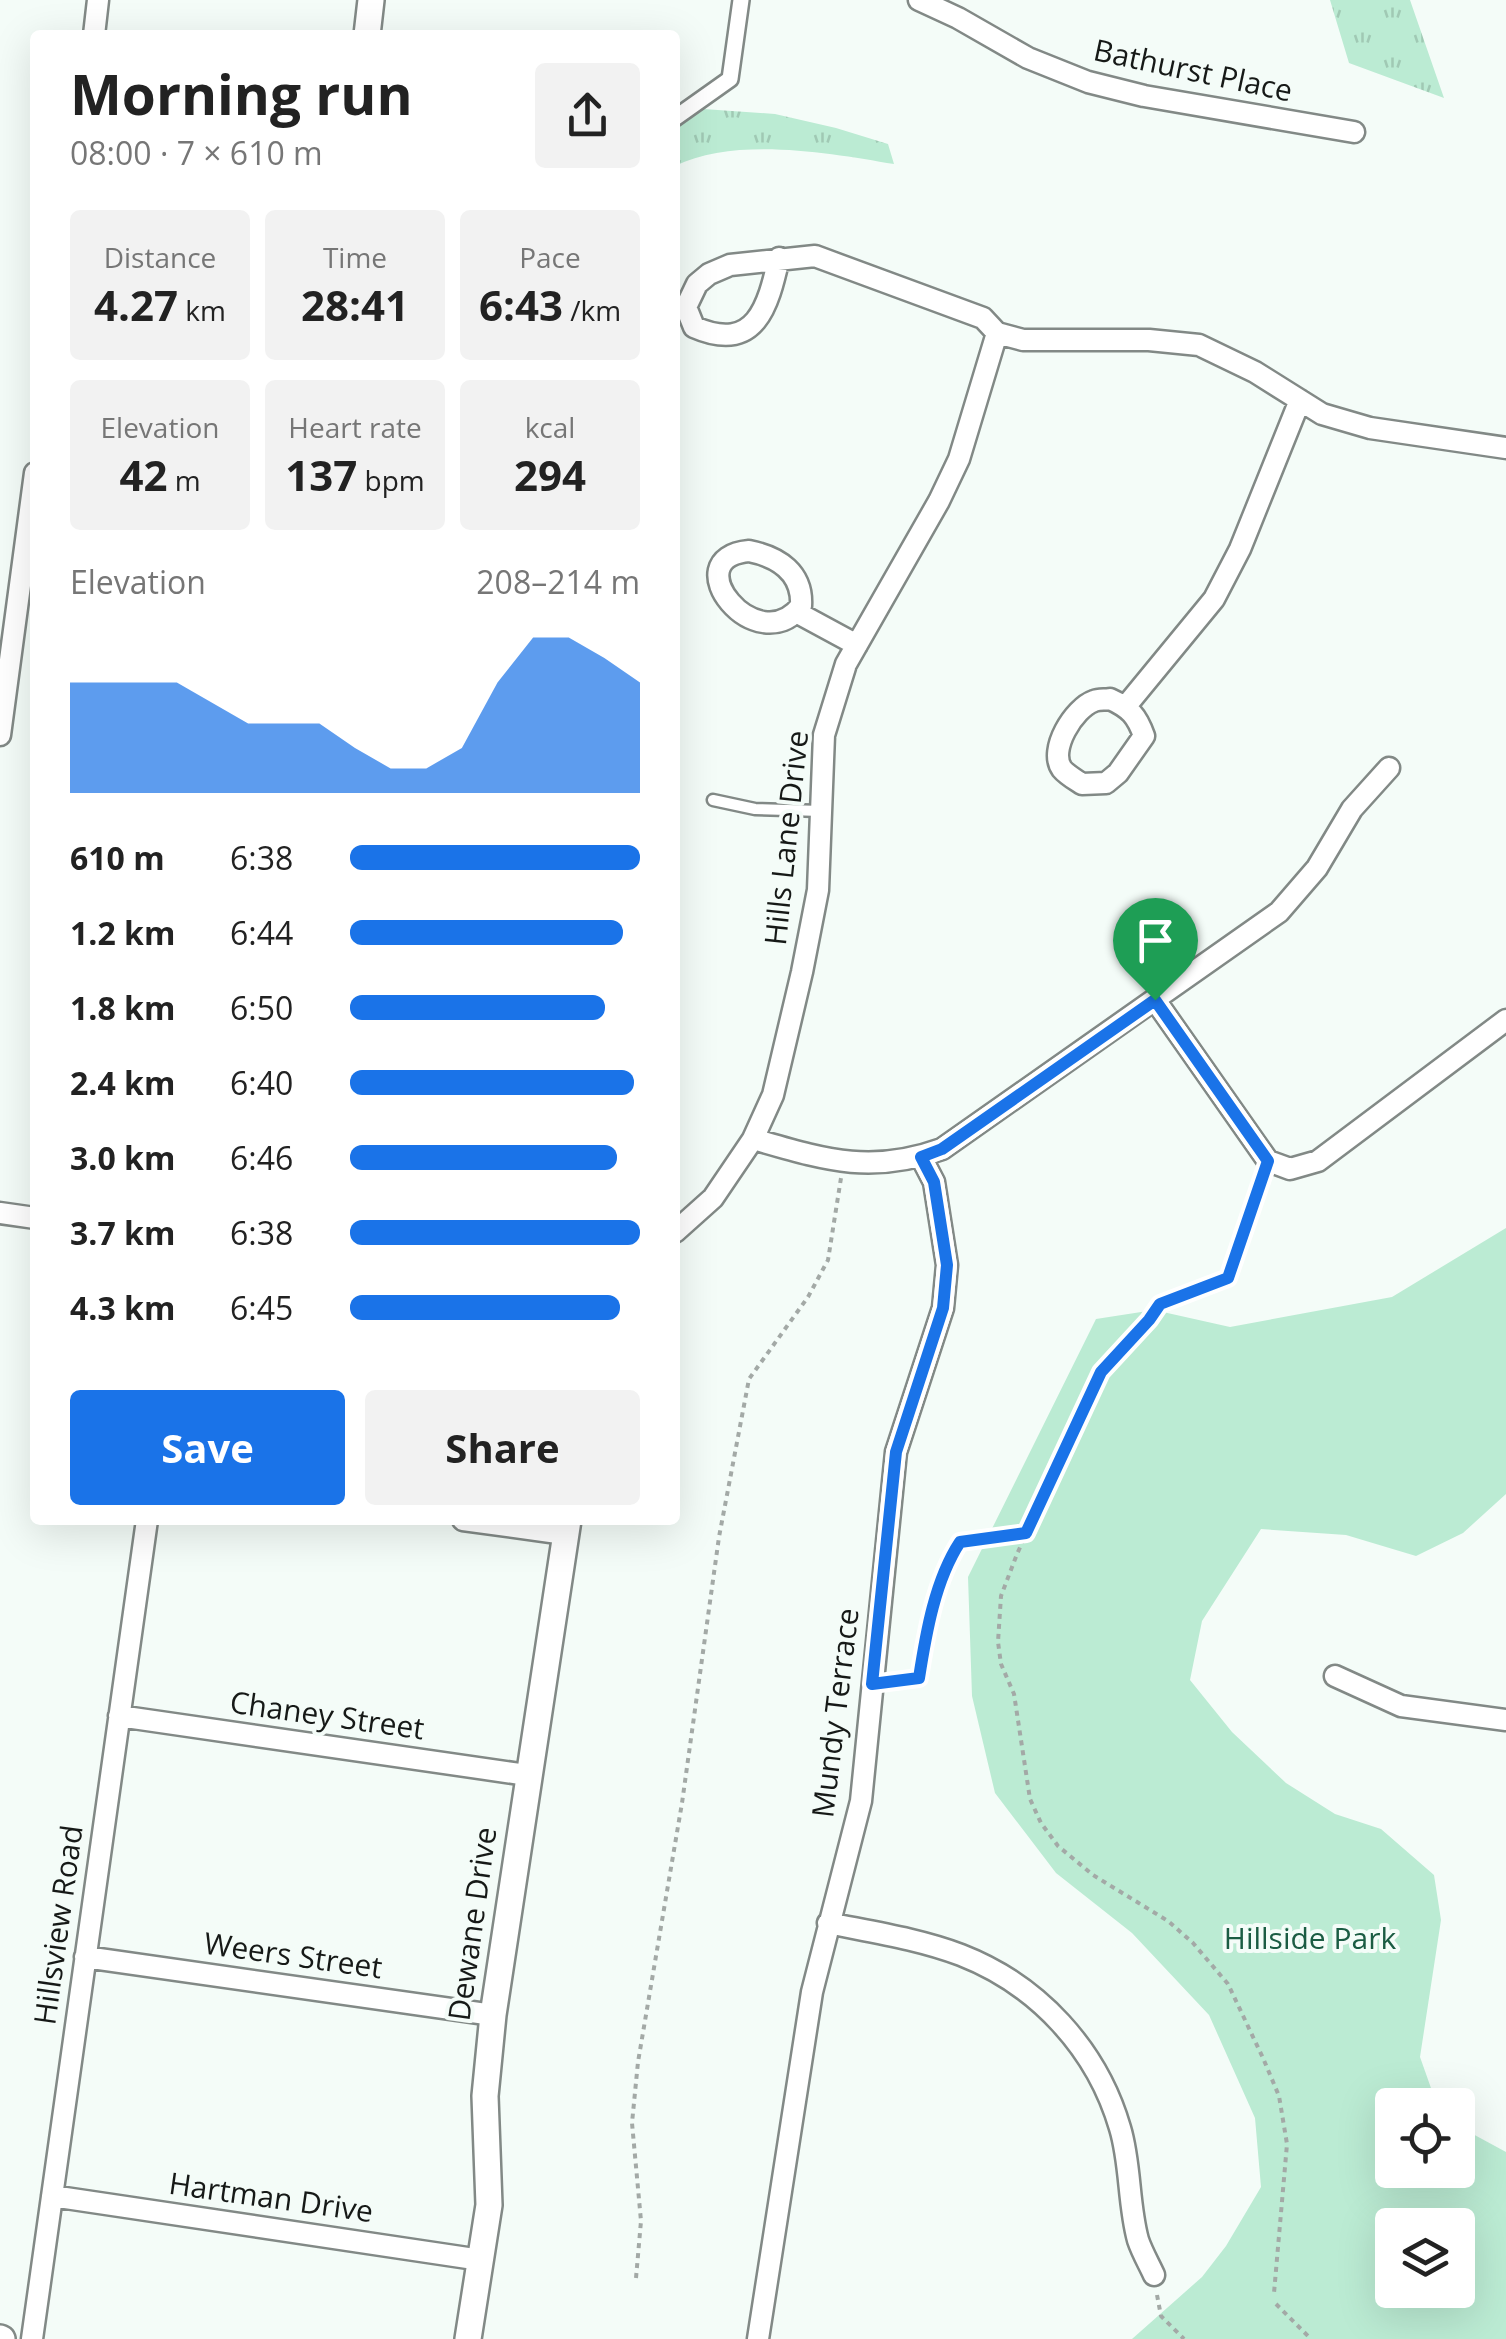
<!DOCTYPE html>
<meta charset="utf-8">
<style>
body{margin:0;font-family:"Open Sans",sans-serif;background:#f2f2f2;color:#222;height:100vh;display:flex;flex-direction:column;font-size:38px;white-space:nowrap}
*{box-sizing:border-box;margin:0}
p{font-size:32px;color:#767676}
.icon{flex:none;width:55px;height:55px;fill:none;stroke:currentColor;stroke-width:2;stroke-linecap:round;stroke-linejoin:round}
.map{position:relative;flex:1;overflow:hidden}
.sheet{position:absolute;left:30px;top:30px;width:650px;height:1495px;display:flex;flex-direction:column;background:#fff;border-radius:10px;box-shadow:0 10px 40px #0002}
.sheet>*{flex:none}
.tools{position:absolute;left:1375px;top:2088px;display:grid;gap:20px}
.tools a{display:grid;place-items:center;width:100px;height:100px;border-radius:10px;background:#fff;box-shadow:0 10px 40px #0002;font-size:50px}
.pin{position:absolute;display:grid;place-items:center;width:85px;height:85px;color:#fff;margin:-102px -42px;border-radius:50% 50% 50% 0;rotate:-45deg;box-shadow:0 0 10px #0007}
.pin .icon{rotate:45deg}
.round{display:grid;place-items:center;flex:none;width:105px;height:105px;border-radius:10px;background:#f2f2f2}
.overview{display:flex;align-items:center;justify-content:space-between;height:170px;padding:0 40px}
h1{font-size:55px;font-weight:700;line-height:75px}
.figures{display:grid;grid-template-columns:repeat(3,1fr);gap:15px;height:170px;padding:10px 40px}
.figures div{display:grid;align-content:center;border-radius:10px;background:#f2f2f2;text-align:center}
.figures b{font-size:42px;font-weight:700}
.figures small{font-size:28px;font-weight:400}
.figures p{font-size:28px}
.chart{height:280px;padding:20px 40px}
.chart p{display:flex;justify-content:space-between}
.chart svg{width:100%;height:180px;margin-top:10px;fill:#1a73e8;opacity:.7}
.cta{display:flex;gap:20px;margin-top:auto;padding:20px 40px}
.cta a{flex:1;height:115px;border-radius:10px;background:#1a73e8;color:#fff;font-size:40px;font-weight:700;line-height:115px;text-align:center}
.cta a+a{background:#f2f2f2;color:#222}
ul{padding:0 40px;list-style:none;font-size:32px}
li{display:grid;grid-template-columns:160px 120px 1fr;align-items:center;height:75px}
li i{height:25px;border-radius:12px;background:#1a73e8}
.map>svg:first-child{display:block}
.grass{fill:url(#grass-tufts)}
.green{fill:#bbebd3;fill-rule:evenodd}
.lines{fill:none;stroke-linecap:round;stroke-linejoin:round}
.service-casing{stroke:#828986;stroke-width:15}
.pedestrian-casing{stroke:#828986;stroke-width:20}
.minor-casing{stroke:#828986;stroke-width:25}
.tertiary-casing{stroke:#828986;stroke-width:30}
.path{stroke:#a3a9a6;stroke-width:4;stroke-dasharray:5 5;stroke-linecap:butt}
.service{stroke:#fff;stroke-width:10}
.pedestrian{stroke:#fff;stroke-width:15}
.minor{stroke:#fff;stroke-width:20}
.tertiary{stroke:#fff;stroke-width:25}
.route-casing{stroke:#fff;stroke-width:20}
.route{stroke:#1a73e8;stroke-width:12}
.labels{text-anchor:middle;stroke-width:8;stroke-linejoin:round;paint-order:stroke}
.street-label{font-size:30px;fill:#161917;stroke:#f4fcf8}
.park-label{font-size:30px;fill:#1b5c43;stroke:#f4fcf8}
</style>
<div class="map">
<svg width="1506" height="2339" viewBox="0 0 1506 2339">
<defs>
<pattern id="grass-tufts" width="24" height="20" patternUnits="userSpaceOnUse" patternTransform="scale(2.5)"><rect width="24" height="20" fill="#bbebd3"/><path d="M3 7l-1-3M5 7V3M7 7l1-3M15 17l-1-3M17 17v-4M19 17l1-3" fill="none" stroke="#a0c9b4"/></pattern>
</defs>
<rect width="100%" height="100%" fill="#f4fcf8"/>
<path class="grass" d="M 1330,0 L 1410,0 L 1444,98 L 1349,63 Z
M 675,107 L 775,114 L 836,128 L 888,144 L 894,164 C 830,153 735,136 675,166 Z"/>
<path class="green" d="M 1506,1228 L 1506,1494 L 1463,1533 L 1416,1556 L 1346,1535 L 1261,1529 L 1202,1621 L 1190,1680 L 1232,1732 L 1286,1783 L 1335,1814 L 1381,1829 L 1434,1875 L 1441,1920 L 1420,2057 L 1437,2105 L 1392,2105 L 1392,2170 L 1458,2170 L 1458,2126 L 1506,2152 L 1506,2339 L 1132,2339 L 1202,2277 L 1226,2246 L 1261,2187 L 1255,2118 L 1209,2015 L 1132,1933 L 1056,1873 L 995,1793 L 972,1696 L 968,1577 L 1096,1319 L 1154,1310 L 1230,1327 L 1392,1297 ZM 1392,2225 L 1458,2225 L 1458,2290 L 1392,2290 Z"/>
<g class="lines">
<defs>
<path id="service" d="M 713,800 L 755,809 L 821,811"/>
<path id="pedestrian" d="M 675,118 L 730,79 L 741,0"/>
<path id="minor" d="M 919,0 L 958,18 L 1028,58 L 1088,82 L 1144,96 L 1354,132
M 94,35 L 98,0
M 779,258 C 768,306 756,354 694,327 L 686,307 L 697,284 L 709,274 L 730,265 L 815,256 L 983,318 L 997,333 L 1023,340 L 1149,340 L 1199,345 L 1255,372 L 1322,414 L 1370,428 L 1506,448
M 749,551 C 779,557 803,573 801,606 C 757,662 673,558 749,551 Z
M 796,612 L 857,645
M 1110,699 C 1130,708 1137,716 1144,736 L 1118,773 L 1106,783 L 1082,784 C 1076,780 1067,775 1062,769 C 1048,750 1074,708 1094,701 C 1099,699 1105,700 1110,699 Z
M 1126,706 L 1214,599 L 1240,549 L 1300,400
M 0,735 L 35,473
M 1155,1000 L 1268,1161 L 1290,1169 L 1318,1161 L 1506,1020
M 753,1139 C 823,1159 870,1175 942,1149 L 1279,912 L 1317,868 L 1352,809 L 1389,768
M 0,1213 L 35,1218
M 675,1232 L 713,1198 L 753,1139 L 773,1095 L 802,972 L 818,890 L 824,735 L 846,664 L 939,501 L 959,459 L 997,333
M 463,1520 L 565,1534
M 1335,1676 L 1401,1706 L 1506,1720
M 119,1716 L 527,1775
M 828,1923 C 872,1932 919,1939 961,1955 C 1038,1985 1097,2049 1120,2128 C 1131,2164 1128,2204 1138,2240 C 1142,2252 1149,2264 1154,2275
M 85,1957 L 493,2015
M 52,2196 L 481,2260
M 32,2339 L 147,1520
M 758,2339 L 812,1992 L 861,1801 L 896,1452 L 943,1308 L 947,1265 L 934,1182 L 921,1157"/>
<path id="tertiary" d="M 367,35 L 371,0
M 0,2338 L 2,2339
M 468,2339 L 489,2205 L 485,2096 L 493,2015 L 568,1520"/>
</defs>
<use href="#service" class="service-casing"/>
<use href="#pedestrian" class="pedestrian-casing"/>
<use href="#minor" class="minor-casing"/>
<use href="#tertiary" class="tertiary-casing"/>
<path class="path" d="M 1261,1180 L 1227,1278 L 1159,1303 L 1149,1320 L 1101,1372 L 1017,1554 L 1001,1596 L 998,1642 L 1001,1664 L 1014,1694 L 1030,1799 L 1041,1823 L 1058,1846 L 1093,1875 L 1168,1921 L 1193,1943 L 1228,1984 L 1263,2058 L 1279,2096 L 1287,2144 L 1274,2293
M 892,1681 L 919,1677 C 926,1633 935,1580 960,1542 L 1025,1533
M 636,2278 L 641,2221 L 632,2123 L 638,2062 L 682,1803 L 719,1537 L 749,1379 L 808,1297 L 828,1260 L 841,1178
M 1157,2295 L 1161,2316 L 1184,2339
M 1276,2304 L 1311,2339"/>
<use href="#service" class="service"/>
<use href="#pedestrian" class="pedestrian"/>
<use href="#minor" class="minor"/>
<use href="#tertiary" class="tertiary"/>
</g>
<g class="lines">
<defs>
<path id="route" d="M 1155,1000 L 1268,1161 L 1228,1278 L 1160,1304 L 1149,1320 L 1101,1372 L 1026,1533 L 960,1542 C 935,1580 926,1633 919,1678 L 872,1684 L 896,1452 L 943,1308 L 947,1265 L 934,1182 L 921,1157 L 942,1149 Z"/>
</defs>
<use href="#route" class="route-casing"/>
<use href="#route" class="route"/>
</g>
<g class="labels">
<g class="street-label">
<text transform="translate(1193 71) rotate(12)" y="10">Bathurst Place</text>
<text transform="translate(787 838) rotate(-84)" y="10">Hills Lane Drive</text>
<text transform="translate(836 1713) rotate(-83)" y="10">Mundy Terrace</text>
<text transform="translate(327 1716) rotate(8)" y="10">Chaney Street</text>
<text transform="translate(473 1924) rotate(-82)" y="10">Dewane Drive</text>
<text transform="translate(59 1925) rotate(-82)" y="10">Hillsview Road</text>
<text transform="translate(293 1956) rotate(8)" y="10">Weers Street</text>
<text transform="translate(271 2198) rotate(8)" y="10">Hartman Drive</text>
</g>
<g class="park-label">
<text x="1310" y="1949">Hillside Park</text>
</g>
</g>
</svg>
<div class="tools">
<a><svg class="icon" aria-label="locate" viewBox="0 0 24 24"><circle cx="12" cy="12" r="6"/><path d="M12 2v4M12 18v4M2 12h4M18 12h4"/></svg></a>
<a><svg class="icon" aria-label="layers" viewBox="0 0 24 24"><path d="M12 4l9 5-9 5-9-5zM3 14l9 5 9-5"/></svg></a>
</div>
<div class="pin" style="left:1155px;top:1000px;background:#1e9e55"><svg class="icon" aria-label="arrive" viewBox="0 0 24 24"><path d="M6 21V4h12l-3 4 3 4H6"/></svg></div>
<section class="sheet">
<div class="overview"><div><h1>Morning run</h1><p>08:00 · 7 × 610 m</p></div><a class="round"><svg class="icon" aria-label="share" viewBox="0 0 24 24"><path d="M12 15V3M7 8l5-5 5 5M5 13v7h14v-7"/></svg></a></div>
<div class="figures">
<div><p>Distance</p><b>4.27<small> km</small></b></div>
<div><p>Time</p><b>28:41</b></div>
<div><p>Pace</p><b>6:43<small> /km</small></b></div>
</div>
<div class="figures">
<div><p>Elevation</p><b>42<small> m</small></b></div>
<div><p>Heart rate</p><b>137<small> bpm</small></b></div>
<div><p>kcal</p><b>294</b></div>
</div>
<div class="chart"><p><span>Elevation</span>208–214 m</p>
<svg viewBox="0 0 160 44" preserveAspectRatio="none"><path d="M0 44V17L10 17L20 17L30 17L40 22L50 27L60 27L70 27L80 33L90 38L100 38L110 33L120 17L130 6L140 6L150 11L160 17V44z"/></svg>
</div>
<ul>
<li><b>610 m</b>6:38<i style="width:100%"></i></li>
<li><b>1.2 km</b>6:44<i style="width:94%"></i></li>
<li><b>1.8 km</b>6:50<i style="width:88%"></i></li>
<li><b>2.4 km</b>6:40<i style="width:98%"></i></li>
<li><b>3.0 km</b>6:46<i style="width:92%"></i></li>
<li><b>3.7 km</b>6:38<i style="width:100%"></i></li>
<li><b>4.3 km</b>6:45<i style="width:93%"></i></li>
</ul>
<div class="cta"><a>Save</a><a>Share</a></div>
</section>
</div>
